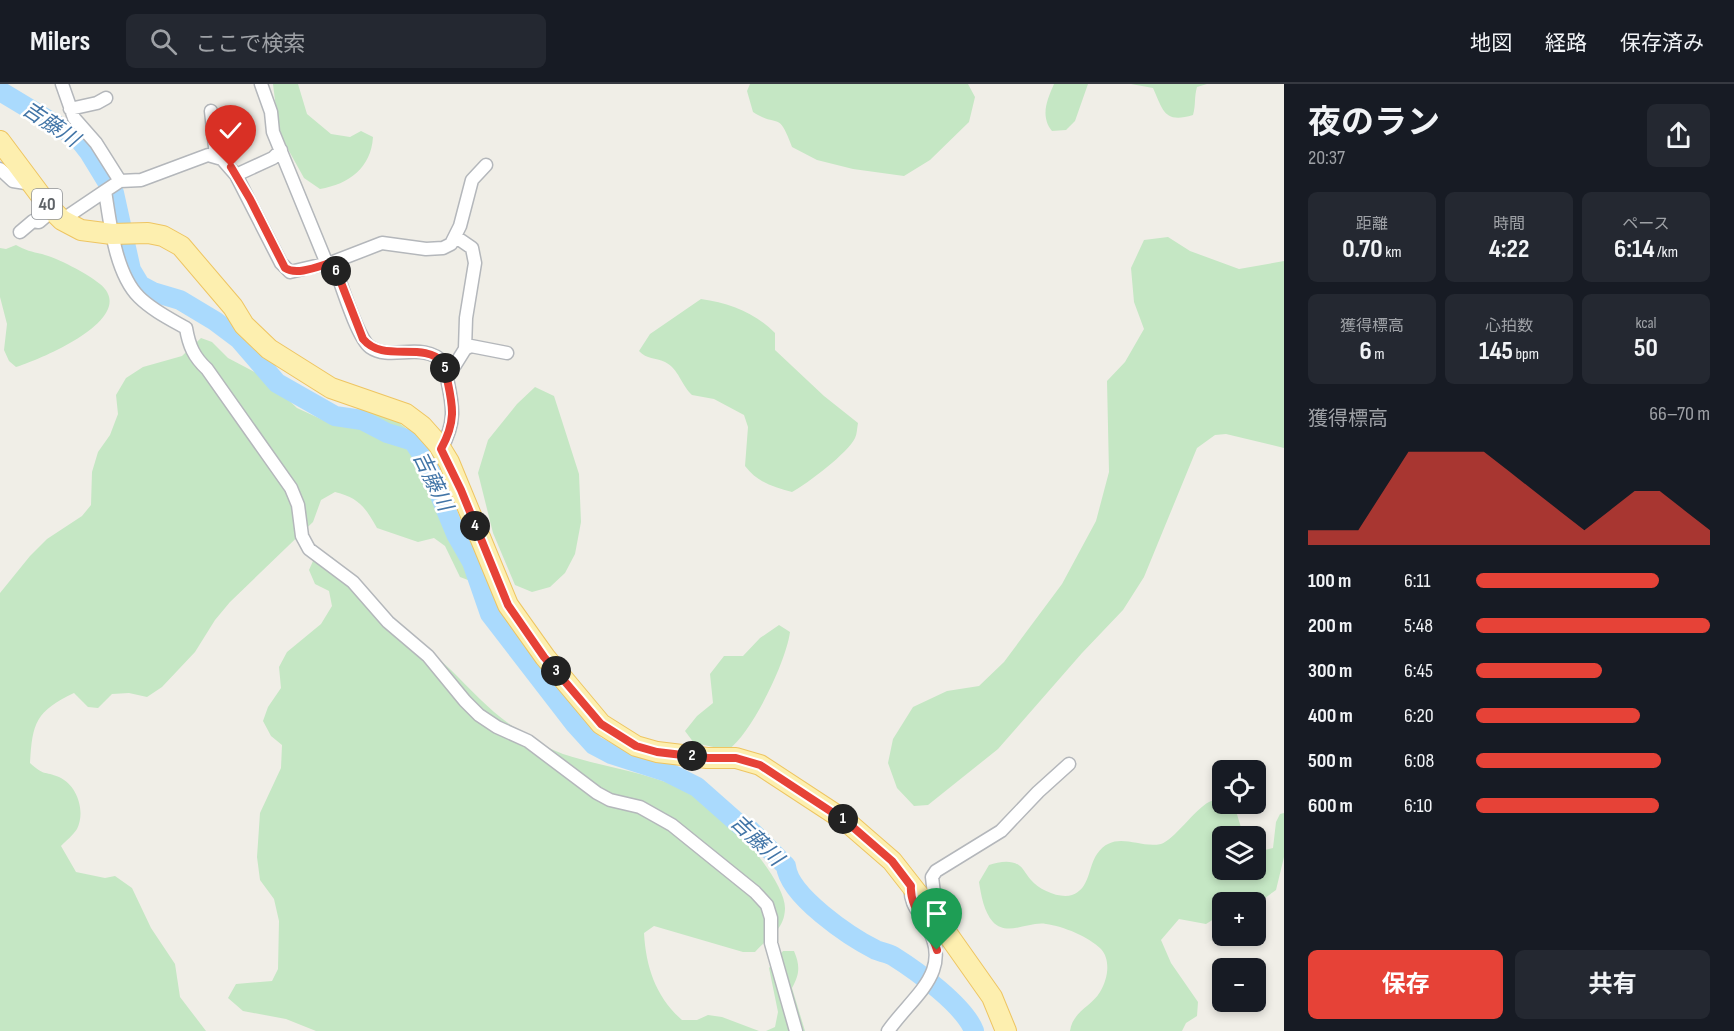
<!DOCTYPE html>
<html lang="ja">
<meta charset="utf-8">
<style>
body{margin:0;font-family:"Sofia Sans Condensed","Noto Sans JP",sans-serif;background:#242831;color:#f1f3f6;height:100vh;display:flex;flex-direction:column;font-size:22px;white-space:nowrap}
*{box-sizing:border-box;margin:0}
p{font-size:20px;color:#9ea1a6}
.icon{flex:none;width:33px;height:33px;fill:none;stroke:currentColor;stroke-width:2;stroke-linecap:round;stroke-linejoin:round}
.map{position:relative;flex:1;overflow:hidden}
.side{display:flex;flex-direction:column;background:#171b24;width:450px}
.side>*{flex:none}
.tools{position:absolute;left:1212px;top:676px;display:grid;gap:12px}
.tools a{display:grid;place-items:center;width:54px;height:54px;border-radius:9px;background:#171b24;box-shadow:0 3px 9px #0003;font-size:30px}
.pin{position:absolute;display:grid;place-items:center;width:51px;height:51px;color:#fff;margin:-62px -26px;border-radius:50% 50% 50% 0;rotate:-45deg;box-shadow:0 0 6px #0007}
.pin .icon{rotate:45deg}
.km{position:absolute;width:30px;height:30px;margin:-15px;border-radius:50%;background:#222;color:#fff;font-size:16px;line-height:30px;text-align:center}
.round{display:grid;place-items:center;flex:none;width:63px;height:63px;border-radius:9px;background:#242831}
.head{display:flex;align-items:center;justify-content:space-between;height:102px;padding:0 24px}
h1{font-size:33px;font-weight:700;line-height:45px}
.metrics{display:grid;grid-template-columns:repeat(3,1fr);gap:9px;height:102px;padding:6px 24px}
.metrics div{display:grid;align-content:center;border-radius:9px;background:#242831;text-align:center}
.metrics b{font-size:26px;font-weight:700}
.metrics small{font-size:16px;font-weight:400}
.metrics p{font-size:16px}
.chart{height:168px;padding:12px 24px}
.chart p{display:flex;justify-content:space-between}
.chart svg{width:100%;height:108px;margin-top:6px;fill:#e64237;opacity:.7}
.primary-button{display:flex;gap:12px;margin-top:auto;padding:12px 24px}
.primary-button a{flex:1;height:69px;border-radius:9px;background:#e64237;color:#fff;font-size:24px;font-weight:700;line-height:69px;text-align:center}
.primary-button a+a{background:#242831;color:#f1f3f6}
ul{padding:0 24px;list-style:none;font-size:20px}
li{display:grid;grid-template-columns:96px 72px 1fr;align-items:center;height:45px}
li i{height:15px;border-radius:8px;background:#e64237}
header{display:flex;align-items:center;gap:36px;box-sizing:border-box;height:84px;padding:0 30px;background:#171b24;border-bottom:2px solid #363941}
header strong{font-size:28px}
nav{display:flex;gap:33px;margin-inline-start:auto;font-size:21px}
.search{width:420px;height:54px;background:#242831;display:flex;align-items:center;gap:15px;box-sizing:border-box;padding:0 21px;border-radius:9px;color:#9ea1a6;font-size:22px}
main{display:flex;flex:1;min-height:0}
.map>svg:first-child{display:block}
.green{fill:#c5e7c4}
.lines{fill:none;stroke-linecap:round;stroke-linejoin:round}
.river{stroke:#aadafd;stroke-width:20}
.street-casing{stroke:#b4b7bb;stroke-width:15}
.primary-casing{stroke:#eec562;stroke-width:22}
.street{stroke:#fff;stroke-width:12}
.primary{stroke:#fdefaf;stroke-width:20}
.route-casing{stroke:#fff;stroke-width:12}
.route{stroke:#e64237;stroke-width:8}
.labels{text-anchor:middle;stroke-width:5;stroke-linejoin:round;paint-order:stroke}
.shield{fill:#fff;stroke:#8e9195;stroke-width:1.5}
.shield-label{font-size:18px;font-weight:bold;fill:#5e6267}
.water-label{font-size:21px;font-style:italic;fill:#4275a7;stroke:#fff}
</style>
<header>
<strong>Milers</strong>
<div class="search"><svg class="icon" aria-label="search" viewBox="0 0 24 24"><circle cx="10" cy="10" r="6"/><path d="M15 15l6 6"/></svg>ここで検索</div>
<nav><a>地図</a><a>経路</a><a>保存済み</a></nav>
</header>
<main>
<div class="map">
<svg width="1284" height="947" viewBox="0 0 1284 947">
<rect width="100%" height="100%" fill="#f0eee7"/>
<path class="green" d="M 273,0 L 298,0 L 307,30 L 331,50 L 350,53 L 361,47 L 373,53 C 371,84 349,100 320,105 L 304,94 L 279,49 Z
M 750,0 L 968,0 L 975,13 L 969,38 L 930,76 L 904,92 L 853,85 L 817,76 L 792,63 C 778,25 779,45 753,28 L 747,7 Z
M 1054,0 L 1088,0 L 1075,37 L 1066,46 L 1052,47 C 1040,32 1047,16 1054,0 Z
M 1131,0 L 1207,0 L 1197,3 C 1194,13 1196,21 1193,31 C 1164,40 1163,26 1153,4 Z
M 1168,153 L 1190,167 L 1239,185 L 1284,177 L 1284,364 L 1226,350 L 1215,351 L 1197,364 L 1144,493 L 1123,526 L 1082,569 L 998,665 L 928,721 L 914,722 L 897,704 L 888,679 L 893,655 L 913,623 L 947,607 L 979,602 L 1004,578 L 1062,500 L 1096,437 L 1109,388 L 1107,297 L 1125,278 L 1144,245 L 1134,218 L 1131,184 L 1144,156 Z
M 16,161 C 25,166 32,168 42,170 C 57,174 87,189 100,200 C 141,234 39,276 16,283 L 9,277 L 4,266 L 7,240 L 0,213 L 0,164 L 6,165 Z
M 701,215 C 730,219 755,229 775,249 L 775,266 L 824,312 L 858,339 C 857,344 857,350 855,354 C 849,368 807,400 792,408 C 773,403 757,398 745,382 L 748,343 L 744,331 L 714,315 L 692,311 C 681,301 679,285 665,278 C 655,273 647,276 639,267 L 650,250 Z
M 201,254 L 212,258 L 228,274 L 264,293 L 297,324 L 323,336 L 340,339 L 351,326 L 374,328 L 398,338 L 411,348 L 427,374 L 442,411 L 480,475 L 480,495 L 476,499 L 460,493 L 445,462 L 434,454 L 418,458 L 377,444 C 365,423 359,414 335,408 L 321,416 L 313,438 L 230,518 L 215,536 L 195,568 L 162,603 L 147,613 L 129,609 L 112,610 L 98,624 L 88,623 L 74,609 C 36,627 32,639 30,679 C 44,692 44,687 59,693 C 77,701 86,727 77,745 C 73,751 66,757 61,762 L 76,788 L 105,794 L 115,792 L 132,804 L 151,844 L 175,880 L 180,913 L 206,947 L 0,947 L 0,509 L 30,472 L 47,455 L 82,432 L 91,421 L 92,388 L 98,368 L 110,351 L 118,330 L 116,311 L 126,294 L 143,283 L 182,272 Z
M 535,303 L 554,312 L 579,390 L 581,438 L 575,470 L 565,489 L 550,503 L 532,508 L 515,501 L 493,449 L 478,389 L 488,356 L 517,320 Z
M 332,473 C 361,498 385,527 413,553 C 425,565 439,574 451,586 C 472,607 490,627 515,644 C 529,653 547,664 563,670 C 605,684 649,688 690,708 C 717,721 786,793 785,825 C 784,847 768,853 755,868 L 743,868 L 654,842 L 644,849 C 646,884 656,913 682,936 L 697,936 L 708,931 L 722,933 L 759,947 L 316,947 L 286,935 L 243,927 L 228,914 L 236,900 L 272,897 L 278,885 L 279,837 L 274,815 L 260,796 L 257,773 L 260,729 L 281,684 L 282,661 L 271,652 L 263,637 L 268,623 L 281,604 L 279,583 L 287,568 L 321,540 L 332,522 L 329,507 L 315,500 L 309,486 L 313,477 Z
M 779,541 L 790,548 C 786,578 752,649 728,666 L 694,659 L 685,647 L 697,632 L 713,619 L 710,590 L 724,572 L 743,572 L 760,554 Z
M 1222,714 L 1222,720 L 1231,720 L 1235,724 L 1244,753 L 1222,753 L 1222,786 L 1256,786 L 1256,768 L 1273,764 L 1276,738 L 1280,730 L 1284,729 L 1284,773 L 1276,806 L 1258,819 L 1222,819 L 1222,830 L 1206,840 L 1179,835 L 1161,856 L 1171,879 L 1198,918 L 1197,932 L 1186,939 L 1182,947 L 1070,947 C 1073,927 1091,923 1100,908 C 1108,895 1111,876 1101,865 C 1089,853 1063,842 1046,840 C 1029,837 1007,853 993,838 C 984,828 981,811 979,798 L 989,781 C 999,778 1011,775 1020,782 C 1024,785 1027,792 1031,796 C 1039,806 1060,815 1072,811 C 1090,805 1088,783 1097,770 C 1115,745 1138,765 1161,760 C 1174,756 1195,725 1209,718 C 1213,716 1219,715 1222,714 Z
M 783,867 L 794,867 C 800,881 800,890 792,904 L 805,947 L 766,947 L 775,943 L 778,928 L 769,884 Z"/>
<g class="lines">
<path class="river" d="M 0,7 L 78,54 L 89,68 L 114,109 L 131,186 L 140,201 L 153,208 L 180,216 L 215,237 L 239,255 L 277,299 L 335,332 L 362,336 L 387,349 L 413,357 L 425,375 L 456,450 L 472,478 L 490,530 L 574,639 L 594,661 L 611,670 L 667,688 L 697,703 L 740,741 L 749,745 L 786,782 C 789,812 850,853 876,866 C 881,868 888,869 893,872 C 917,887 965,922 974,947"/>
<defs>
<path id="street" d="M 62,0 L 74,34 L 96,59 L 120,97 L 105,107 C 110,138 115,189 139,213 C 152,226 170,235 186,244 C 189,262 194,273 207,285 L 291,404 L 298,421 L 302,452 L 309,465 L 353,498 L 388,538 L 428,572 L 465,617 L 479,631 L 497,643 L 528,657 L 597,709 L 610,716 L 640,723 L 672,741 L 755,808 L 767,821 L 771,834 L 771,859 L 796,947
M 261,0 L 271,28 L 273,48 L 327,180
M 70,25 L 97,19 L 106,14
M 211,27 L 216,72
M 0,85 L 13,97 L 32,100
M 236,91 L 273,74 L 281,66
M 120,97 L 141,96 L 208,71 L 222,75 L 236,91 L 281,179 L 290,188 L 333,178 L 382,159 L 426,165 L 443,164 L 451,160 L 460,142 L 472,96 L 486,81
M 62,136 L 105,107
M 20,148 L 33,137 L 39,138 L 52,127
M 333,178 C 340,196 357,254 370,263 C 391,278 423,256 444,279 C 450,314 460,332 441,365
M 465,265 L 471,262 L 507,269
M 446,286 L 455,281 L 465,265 L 466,234 L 475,179 L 472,164 L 456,153
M 932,828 L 935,818 L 932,793 L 936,787 L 1001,747 L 1038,708 L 1069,680
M 888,947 C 913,911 955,888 926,840 C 918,827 909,818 911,803"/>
<path id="primary" d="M 0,57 L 50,124 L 62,136 L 81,146 L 112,150 L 148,149 L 163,152 L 181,162 L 233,223 L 244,241 L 269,265 L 331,304 L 406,330 L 422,342 L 438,360 L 449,378 L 508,521 L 545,573 L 601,640 L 636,662 L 657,668 L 707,674 L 736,674 L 760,681 L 847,738 L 892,777 L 932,828 L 992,913 L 1006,947"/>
</defs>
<use href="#street" class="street-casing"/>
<use href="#primary" class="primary-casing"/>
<use href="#street" class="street"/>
<use href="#primary" class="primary"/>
</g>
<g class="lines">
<defs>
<path id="route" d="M 231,83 L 250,115 L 285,184 C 297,192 319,182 333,178 L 363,255 C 384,280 422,256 444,279 C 450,315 460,331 441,365 L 461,406 L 508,521 L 544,573 L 601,640 L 636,662 L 657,668 L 708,674 L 736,674 L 760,681 L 847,738 L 892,777 L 911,802 C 909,825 931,843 937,866"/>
</defs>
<use href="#route" class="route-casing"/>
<use href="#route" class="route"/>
</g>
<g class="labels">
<rect class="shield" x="32" y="105" width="30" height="30" rx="4.5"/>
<g class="shield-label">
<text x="47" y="126">40</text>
</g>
<g class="water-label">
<text transform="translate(51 40) rotate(34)" y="7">吉藤川</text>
<text transform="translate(433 397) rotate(64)" y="7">吉藤川</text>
<text transform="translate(757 756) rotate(44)" y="7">吉藤川</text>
</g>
</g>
</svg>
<div class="tools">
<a><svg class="icon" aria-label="locate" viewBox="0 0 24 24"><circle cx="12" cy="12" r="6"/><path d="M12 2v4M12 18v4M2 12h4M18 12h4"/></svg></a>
<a><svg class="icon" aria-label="layers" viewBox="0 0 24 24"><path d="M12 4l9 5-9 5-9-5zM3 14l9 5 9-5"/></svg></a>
<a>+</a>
<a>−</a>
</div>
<div class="pin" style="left:937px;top:866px;background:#1e9e55"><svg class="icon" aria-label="arrive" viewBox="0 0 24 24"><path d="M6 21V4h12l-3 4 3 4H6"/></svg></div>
<div class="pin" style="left:231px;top:83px;background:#d93025"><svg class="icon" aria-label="check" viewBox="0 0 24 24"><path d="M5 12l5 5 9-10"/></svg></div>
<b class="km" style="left:843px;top:735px">1</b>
<b class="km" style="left:692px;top:672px">2</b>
<b class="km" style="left:556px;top:587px">3</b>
<b class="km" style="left:475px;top:442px">4</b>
<b class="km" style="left:445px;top:284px">5</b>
<b class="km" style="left:336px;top:187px">6</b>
</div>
<section class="side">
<div class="head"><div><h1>夜のラン</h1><p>20:37</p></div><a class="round"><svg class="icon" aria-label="share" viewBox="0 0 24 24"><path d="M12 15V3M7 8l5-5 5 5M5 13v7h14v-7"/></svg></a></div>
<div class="metrics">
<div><p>距離</p><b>0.70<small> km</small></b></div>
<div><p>時間</p><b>4:22</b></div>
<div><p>ペース</p><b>6:14<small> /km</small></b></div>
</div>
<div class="metrics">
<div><p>獲得標高</p><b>6<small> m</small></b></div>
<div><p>心拍数</p><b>145<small> bpm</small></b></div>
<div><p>kcal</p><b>50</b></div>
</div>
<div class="chart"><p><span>獲得標高</span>66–70 m</p>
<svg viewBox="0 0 160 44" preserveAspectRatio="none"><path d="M0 44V38L10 38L20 38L30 22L40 6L50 6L60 6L70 6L80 14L90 22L100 30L110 38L120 30L130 22L140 22L150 30L160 38V44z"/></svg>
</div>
<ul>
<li><b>100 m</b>6:11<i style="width:78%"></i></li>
<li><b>200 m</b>5:48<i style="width:100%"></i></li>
<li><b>300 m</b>6:45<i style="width:54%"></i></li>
<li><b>400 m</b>6:20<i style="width:70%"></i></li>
<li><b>500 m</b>6:08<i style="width:79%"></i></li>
<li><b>600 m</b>6:10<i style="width:78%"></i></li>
</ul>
<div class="primary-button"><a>保存</a><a>共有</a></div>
</section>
</main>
